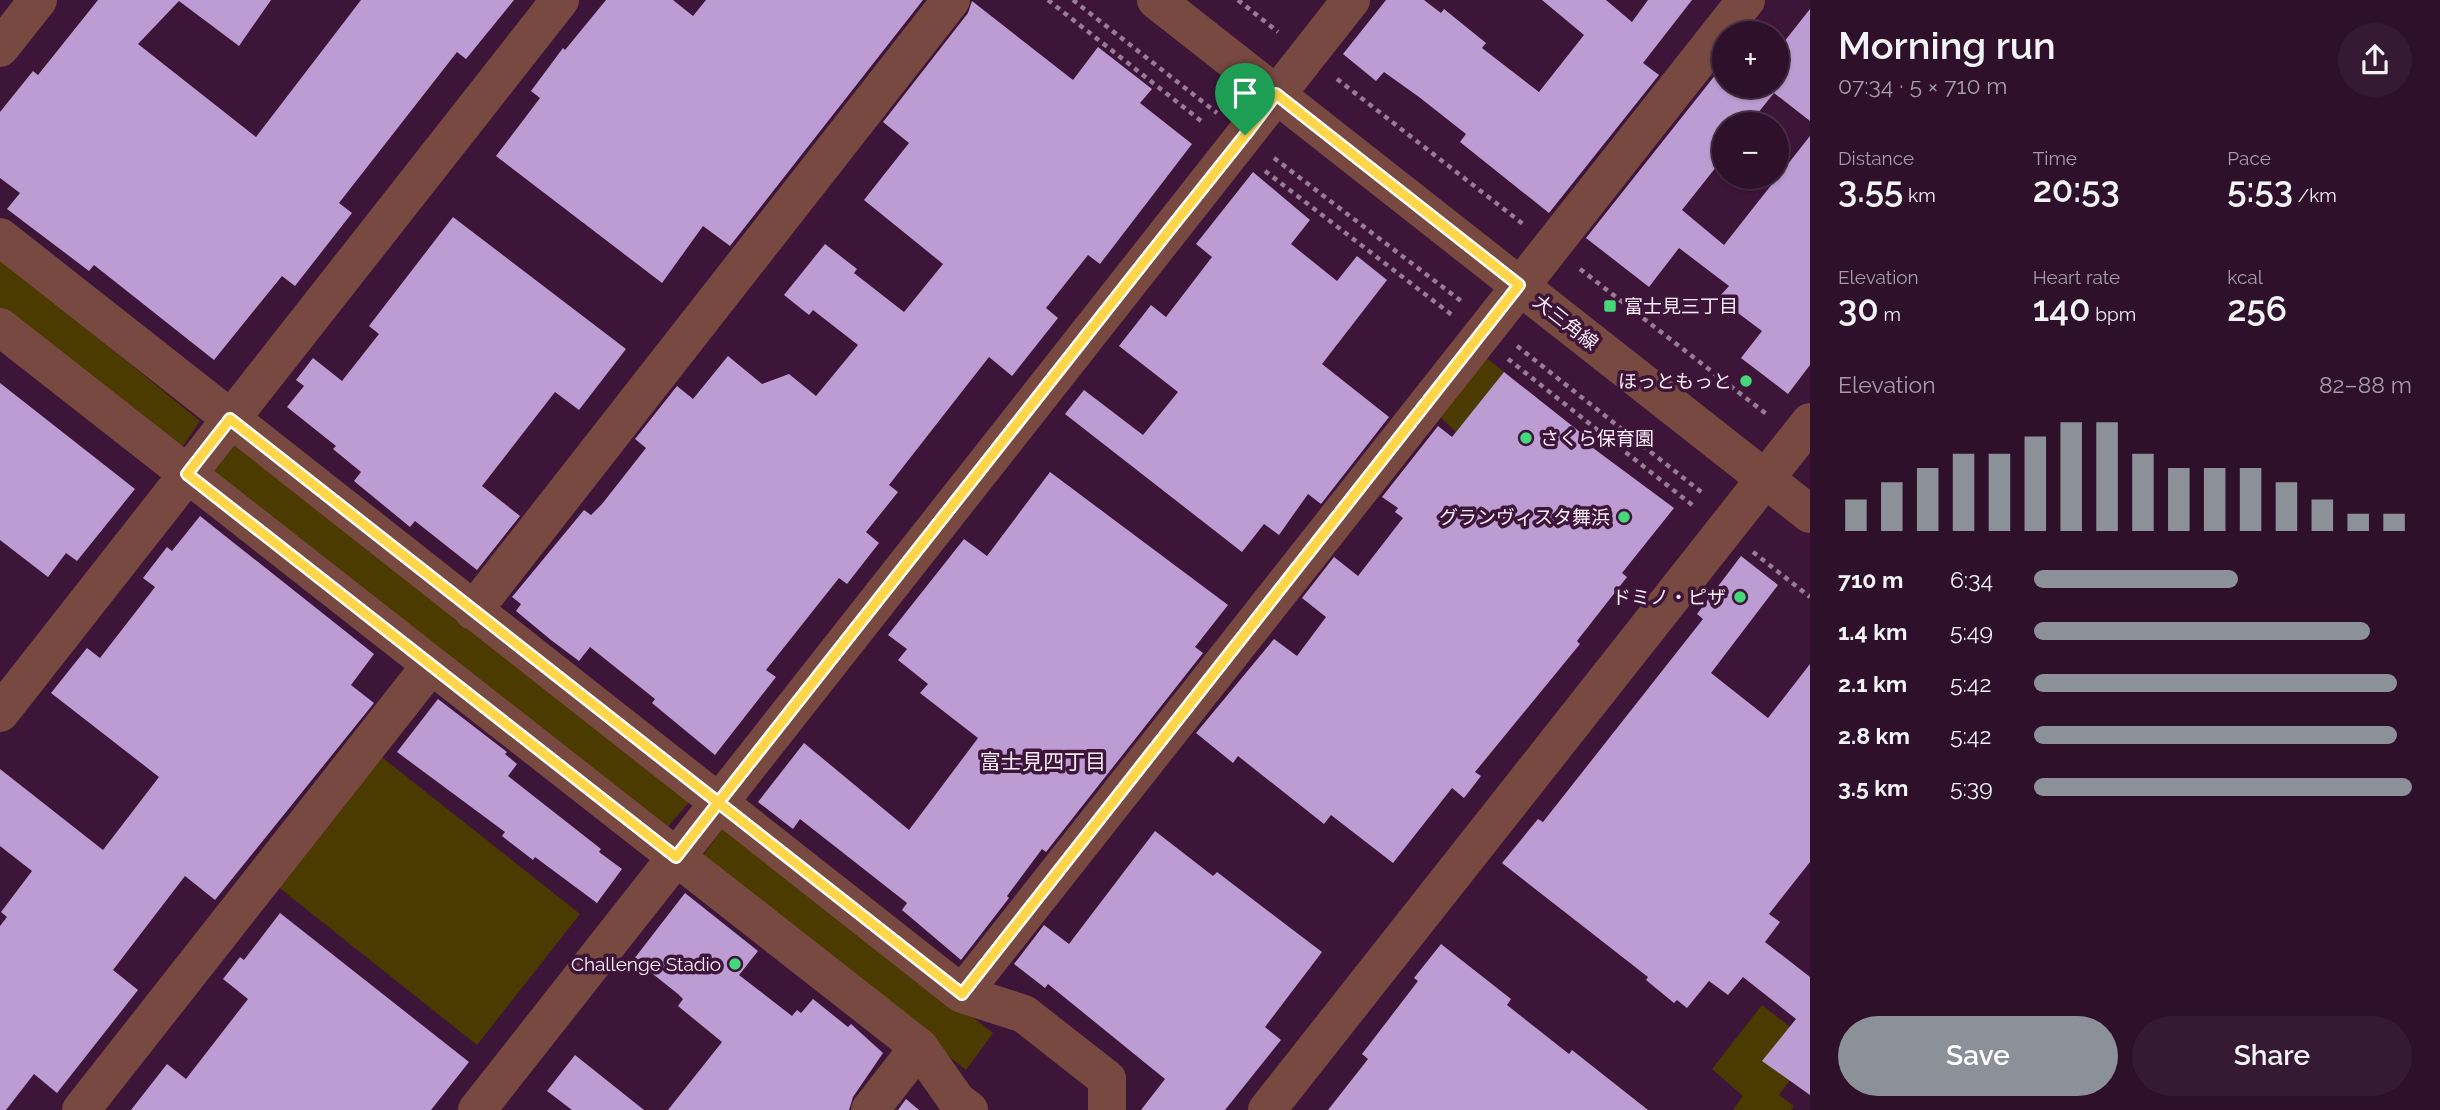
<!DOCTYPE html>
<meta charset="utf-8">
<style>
body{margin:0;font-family:Raleway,"Noto Sans JP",sans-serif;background:#361933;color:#f1f3f6;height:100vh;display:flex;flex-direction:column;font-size:26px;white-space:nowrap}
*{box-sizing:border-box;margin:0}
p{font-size:23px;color:#a79da9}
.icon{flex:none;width:38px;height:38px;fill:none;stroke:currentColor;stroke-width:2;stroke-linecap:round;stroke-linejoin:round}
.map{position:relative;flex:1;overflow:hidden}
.details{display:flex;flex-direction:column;background:#2e102b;width:630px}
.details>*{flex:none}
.tools{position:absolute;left:1712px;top:21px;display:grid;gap:14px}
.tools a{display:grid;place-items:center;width:77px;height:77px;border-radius:50%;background:#2e102b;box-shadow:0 2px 5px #0004,0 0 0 2px #493047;font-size:35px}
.pin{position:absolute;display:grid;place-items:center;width:60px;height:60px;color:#fff;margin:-72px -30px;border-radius:50% 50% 50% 0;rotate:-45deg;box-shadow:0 0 7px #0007}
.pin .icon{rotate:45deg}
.round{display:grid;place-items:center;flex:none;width:74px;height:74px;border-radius:37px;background:#361933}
.headline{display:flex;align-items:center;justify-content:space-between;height:119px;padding:0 28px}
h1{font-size:38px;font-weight:600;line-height:52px}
.metrics{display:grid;grid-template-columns:repeat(3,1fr);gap:10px;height:119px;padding:7px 28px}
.metrics div{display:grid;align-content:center}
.metrics b{font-size:35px;font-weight:600}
.metrics small{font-size:19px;font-weight:400}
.metrics p{font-size:19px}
.chart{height:196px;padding:14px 28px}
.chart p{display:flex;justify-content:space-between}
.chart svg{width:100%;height:126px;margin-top:7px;stroke:#8c9099;stroke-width:6}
.button{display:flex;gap:14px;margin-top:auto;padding:14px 28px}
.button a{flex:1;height:80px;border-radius:42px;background:#8c9099;color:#fff;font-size:28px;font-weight:600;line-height:80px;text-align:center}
.button a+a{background:#361933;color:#f1f3f6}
ul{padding:0 28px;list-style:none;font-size:23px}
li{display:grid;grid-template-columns:112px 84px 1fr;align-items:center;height:52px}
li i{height:18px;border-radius:9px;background:#8c9099}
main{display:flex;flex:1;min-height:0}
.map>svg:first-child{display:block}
.green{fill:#4c3b00}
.building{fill:#bc9cd2}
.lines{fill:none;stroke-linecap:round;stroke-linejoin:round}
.path{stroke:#987b95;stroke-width:4.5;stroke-dasharray:5 5;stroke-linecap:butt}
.minor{stroke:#784940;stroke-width:38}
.route-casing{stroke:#fff;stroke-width:14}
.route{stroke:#ffd54a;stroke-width:9}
.poi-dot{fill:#45d77a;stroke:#3d1539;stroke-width:2.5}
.labels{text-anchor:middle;stroke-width:7;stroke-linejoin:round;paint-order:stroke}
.poi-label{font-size:19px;fill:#fdedfb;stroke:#3d1539;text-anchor:end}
.street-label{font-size:19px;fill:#fdedfb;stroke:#3d1539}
.neighbourhood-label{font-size:21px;fill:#fdedfb;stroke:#3d1539}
</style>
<main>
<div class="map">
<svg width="1810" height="1110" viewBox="0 0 1810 1110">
<rect width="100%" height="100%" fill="#3d1539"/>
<path class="green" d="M 0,258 L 200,421 L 177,455 L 0,317 Z
M 1484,356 L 1504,372 L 1456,432 L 1437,414 Z
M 233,444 L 689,802 L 666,829 L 209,478 Z
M 374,751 L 580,914 L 477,1045 L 272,882 Z
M 724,827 L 993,1033 L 966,1070 L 699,861 Z
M 1762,1005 L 1790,1027 L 1790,1080 L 1779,1095 L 1794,1106 L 1791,1110 L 1733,1110 L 1743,1096 L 1712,1069 Z"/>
<path class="building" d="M 98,0 L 271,0 L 239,46 L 179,1 L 138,44 L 256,137 L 361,0 L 514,0 L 466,59 L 457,52 L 339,203 L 352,213 L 295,286 L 282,276 L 214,360 L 94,265 L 89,271 L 7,209 L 20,193 L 0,178 L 0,112 L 33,71 L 38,75 Z
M 606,0 L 673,0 L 693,16 L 706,0 L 923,0 L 730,246 L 703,226 L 662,283 L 496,156 L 540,98 L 531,91 L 563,48 L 565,50 Z
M 1386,0 L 1424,0 L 1441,13 L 1444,9 L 1486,43 L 1482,48 L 1539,92 L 1584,35 L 1542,0 L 1606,0 L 1632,22 L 1648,0 L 1692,0 L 1643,63 L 1659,75 L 1549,213 L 1460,142 L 1466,134 L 1419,97 L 1384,72 L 1376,81 L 1343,54 Z
M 972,1 L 1073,80 L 1098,47 L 1152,89 L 1140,103 L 1192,144 L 1100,264 L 1088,255 L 1046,308 L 1058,318 L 1012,376 L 989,357 L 935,426 L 889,485 L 898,492 L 866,532 L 879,543 L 847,584 L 839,578 L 766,670 L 776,677 L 715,755 L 652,703 L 655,699 L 590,647 L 579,661 L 551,640 L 516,611 L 521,604 L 512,597 L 584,510 L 591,515 L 602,504 L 646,448 L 635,439 L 677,386 L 693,399 L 728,356 L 762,384 L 789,374 L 816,396 L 858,345 L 813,310 L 809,315 L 784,295 L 825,244 L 857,269 L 854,273 L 904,312 L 943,264 L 864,200 L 909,143 L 883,122 L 968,13 Z
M 1810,9 L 1810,121 L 1774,93 L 1749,124 L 1724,124 L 1724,157 L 1682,210 L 1724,245 L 1810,136 L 1810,365 L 1788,394 L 1741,358 L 1762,331 L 1718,298 L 1729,286 L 1679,248 L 1649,287 L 1586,238 L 1724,64 L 1724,86 L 1776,86 L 1776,52 Z
M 1253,172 L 1310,220 L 1291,244 L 1337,281 L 1357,256 L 1387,280 L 1322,364 L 1389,417 L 1321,504 L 1308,494 L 1279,535 L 1264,524 L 1242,552 L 1065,414 L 1084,390 L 1143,435 L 1178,392 L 1119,346 L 1151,305 L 1166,317 L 1212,257 L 1196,244 Z
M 453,217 L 626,349 L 579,410 L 555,392 L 482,486 L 520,516 L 477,570 L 415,521 L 410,527 L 354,481 L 361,472 L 333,449 L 336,446 L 287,407 L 304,386 L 296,380 L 313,358 L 342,381 L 379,334 L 369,326 Z
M 1504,372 L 1595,444 L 1593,448 L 1674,508 L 1622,573 L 1627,577 L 1577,641 L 1580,644 L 1475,772 L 1481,776 L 1464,798 L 1452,788 L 1393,863 L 1331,815 L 1324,824 L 1238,756 L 1233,763 L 1196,733 L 1274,639 L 1297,656 L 1326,617 L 1302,598 L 1334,557 L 1358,576 L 1403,518 L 1395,512 L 1398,508 L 1382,497 L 1438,426 L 1452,437 Z
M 0,383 L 135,489 L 77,561 L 66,553 L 48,577 L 0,540 Z
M 1050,472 L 1228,605 L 1195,647 L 1203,653 L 1046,852 L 1042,849 L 1007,896 L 1009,898 L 961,960 L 902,910 L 907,903 L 800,819 L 793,829 L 758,802 L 804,743 L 909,830 L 978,738 L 920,693 L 928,684 L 898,660 L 907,649 L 888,635 L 964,539 L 987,556 Z
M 200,516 L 374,654 L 351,685 L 374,703 L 215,900 L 185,876 L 113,970 L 138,990 L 57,1093 L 34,1074 L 6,1110 L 0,1110 L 0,926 L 7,917 L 1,912 L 32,871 L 0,846 L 0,769 L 103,850 L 159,777 L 51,693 L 87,648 L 100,658 L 155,587 L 143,578 L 167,547 L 172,551 Z
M 1741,556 L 1778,585 L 1711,673 L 1768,718 L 1810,664 L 1810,862 L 1769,914 L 1780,922 L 1765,942 L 1810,977 L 1810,1095 L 1762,1061 L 1796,1019 L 1743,977 L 1728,995 L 1709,981 L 1687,1008 L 1677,1000 L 1674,1003 L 1646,980 L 1648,977 L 1502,863 L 1538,819 L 1543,822 L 1703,619 L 1697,614 Z
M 438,699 L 507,752 L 505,754 L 517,764 L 508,776 L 601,849 L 599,852 L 622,869 L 597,903 L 535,857 L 533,860 L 502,836 L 505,832 L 397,752 Z
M 1155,831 L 1213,876 L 1217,872 L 1322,952 L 1265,1027 L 1281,1040 L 1225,1110 L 1141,1110 L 1165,1079 L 1048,984 L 1045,988 L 1014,964 L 1044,925 L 1069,944 Z
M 685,893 L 758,951 L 739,975 L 792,1016 L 797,1010 L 801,1013 L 813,999 L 848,1027 L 851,1024 L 883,1053 L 853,1097 L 849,1110 L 668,1110 L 722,1042 L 678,1006 L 683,999 L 678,994 L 634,959 Z
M 280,913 L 469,1062 L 431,1110 L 131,1110 L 167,1064 L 186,1079 L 248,999 L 223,979 L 240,957 L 244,960 Z
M 1441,944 L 1511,999 L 1507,1005 L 1569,1054 L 1572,1050 L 1648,1110 L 1328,1110 L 1368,1059 L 1362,1054 L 1418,981 L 1414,978 Z
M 575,1055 L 644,1110 L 572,1110 L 547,1091 Z
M 906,1099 L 919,1110 L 898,1110 Z"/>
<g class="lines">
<path class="path" d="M 1048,0 L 1205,124
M 1073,0 L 1217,113
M 1238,0 L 1278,32
M 1337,79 L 1523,224
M 1274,158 L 1461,301
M 1265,171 L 1452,315
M 1580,269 L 1769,416
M 1517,346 L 1705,495
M 1508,359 L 1696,508
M 1753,552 L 1810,597"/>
<path class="minor" d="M 1156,0 L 1810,514
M 0,48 L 38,0
M 0,237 L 962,994 L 1024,1014 L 1107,1079 L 1107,1110
M 0,327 L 919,1047 L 957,1101 L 969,1110
M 473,611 L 951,0
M 0,713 L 560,0
M 962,994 L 1746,0
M 81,1110 L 431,665
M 477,1110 L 1351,0
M 870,1110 L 919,1047
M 1267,1110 L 1810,422"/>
</g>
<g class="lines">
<defs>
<path id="route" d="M 1245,135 L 1170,229 L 718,803 L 676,857 L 187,474 L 230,419 C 474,612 718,803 962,994 L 1519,285 L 1276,94 L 1245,135"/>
</defs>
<use href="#route" class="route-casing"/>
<use href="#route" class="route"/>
</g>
<g class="poi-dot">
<rect x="1603" y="299" width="14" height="14" rx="3.5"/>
<circle cx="1746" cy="381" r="7"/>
<circle cx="1526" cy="438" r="7"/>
<circle cx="1624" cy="517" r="7"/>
<circle cx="1740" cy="597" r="7"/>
<circle cx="735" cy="964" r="7"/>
</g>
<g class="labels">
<g class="poi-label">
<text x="1624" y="313" text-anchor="start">富士見三丁目</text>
<text x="1732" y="388">ほっともっと</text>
<text x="1540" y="445" text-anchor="start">さくら保育園</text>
<text x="1610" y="524">グランヴィスタ舞浜</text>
<text x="1726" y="604">ドミノ・ピザ</text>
<text x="721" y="971">Challenge Stadio</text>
</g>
<g class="street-label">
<text transform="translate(1566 322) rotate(38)" y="7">大三角線</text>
</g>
<g class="neighbourhood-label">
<text x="1043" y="769">富士見四丁目</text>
</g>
</g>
</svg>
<div class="tools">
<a>+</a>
<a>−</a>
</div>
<div class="pin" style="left:1245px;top:135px;background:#1e9e55"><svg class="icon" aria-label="arrive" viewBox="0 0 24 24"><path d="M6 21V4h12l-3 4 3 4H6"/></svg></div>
</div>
<section class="details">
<div class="headline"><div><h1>Morning run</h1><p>07:34 · 5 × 710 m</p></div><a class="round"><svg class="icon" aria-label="share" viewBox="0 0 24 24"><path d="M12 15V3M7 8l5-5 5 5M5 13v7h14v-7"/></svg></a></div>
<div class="metrics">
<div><p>Distance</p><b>3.55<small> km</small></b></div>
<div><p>Time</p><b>20:53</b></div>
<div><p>Pace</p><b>5:53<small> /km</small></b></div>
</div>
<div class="metrics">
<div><p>Elevation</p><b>30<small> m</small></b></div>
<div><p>Heart rate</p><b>140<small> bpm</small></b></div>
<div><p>kcal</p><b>256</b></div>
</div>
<div class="chart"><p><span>Elevation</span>82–88 m</p>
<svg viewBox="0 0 160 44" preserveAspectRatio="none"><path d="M5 44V33M15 44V27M25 44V22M35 44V17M45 44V17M55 44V11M65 44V6M75 44V6M85 44V17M95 44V22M105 44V22M115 44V22M125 44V27M135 44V33M145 44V38M155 44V38"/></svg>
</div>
<ul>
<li><b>710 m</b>6:34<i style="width:54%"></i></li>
<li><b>1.4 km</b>5:49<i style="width:89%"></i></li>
<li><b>2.1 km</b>5:42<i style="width:96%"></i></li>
<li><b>2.8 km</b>5:42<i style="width:96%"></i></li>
<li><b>3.5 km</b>5:39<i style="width:100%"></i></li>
</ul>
<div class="button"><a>Save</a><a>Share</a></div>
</section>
</main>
